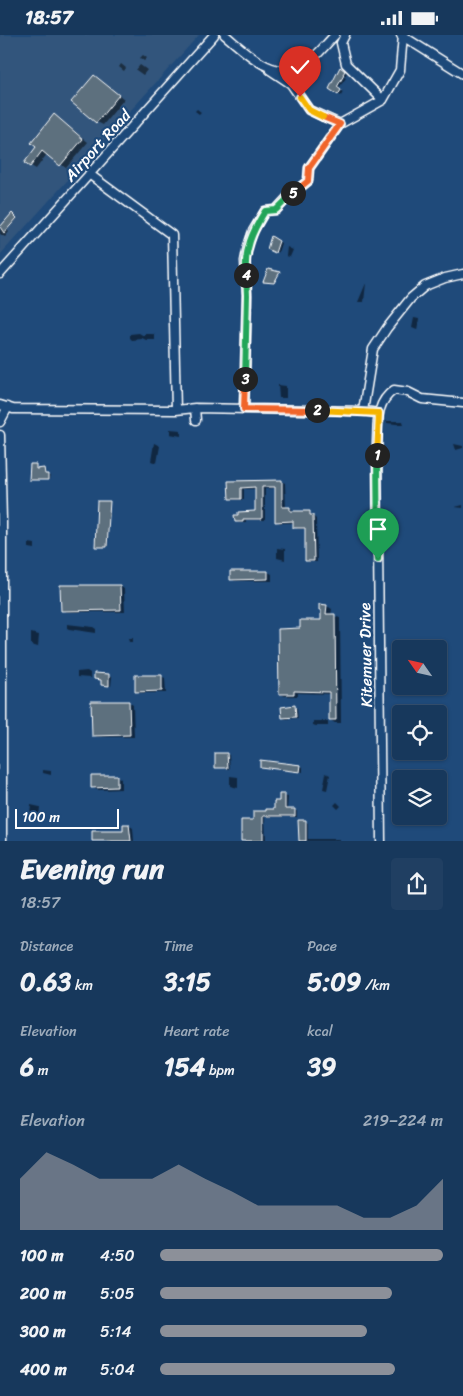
<!DOCTYPE html>
<meta charset="utf-8">
<style>
body{margin:0;font-family:Sriracha,sans-serif;background:#203f62;color:#f1f3f6;height:100vh;display:flex;flex-direction:column;font-size:19px;white-space:nowrap}
*{box-sizing:border-box;margin:0}
p{font-size:16px;color:#9eacbb}
.icon{flex:none;width:28px;height:28px;fill:none;stroke:currentColor;stroke-width:2;stroke-linecap:round;stroke-linejoin:round}
.map{position:relative;height:806px;overflow:hidden}
.panel{display:flex;flex-direction:column;background:#17385c;flex:1}
.panel>*{flex:none}
.needle{width:32px;rotate:304deg}
.controls{position:absolute;left:392px;top:605px;display:grid;gap:10px}
.controls a{display:grid;place-items:center;width:55px;height:55px;border-radius:5px;background:#17385c;box-shadow:0 1px 4px #0004,0 0 0 1px #365272;font-size:25px}
.scale{position:absolute;left:15px;bottom:12px;width:104px;box-sizing:border-box;padding-left:5px;border:2px solid #fff;border-top:0;font-size:14px;line-height:18px;white-space:nowrap;color:#fff;-webkit-text-stroke:4px #1f4a7a;paint-order:stroke}
.pin{position:absolute;display:grid;place-items:center;width:42px;height:42px;color:#fff;margin:-51px -21px;border-radius:50% 50% 50% 0;rotate:-45deg;box-shadow:0 0 5px #0007}
.pin .icon{rotate:45deg}
.km{position:absolute;width:25px;height:25px;margin:-12px;border-radius:50%;background:#222;color:#fff;font-size:14px;line-height:25px;text-align:center}
.round{display:grid;place-items:center;flex:none;width:52px;height:52px;border-radius:5px;background:#203f62}
.overview{display:flex;align-items:center;justify-content:space-between;height:85px;padding:0 20px}
h1{font-size:28px;font-weight:700;line-height:38px}
.stats{display:grid;grid-template-columns:repeat(3,1fr);gap:8px;height:85px;padding:5px 20px}
.stats div{display:grid;align-content:center}
.stats b{font-size:25px;font-weight:700}
.stats small{font-size:14px;font-weight:400}
.stats p{font-size:14px}
.chart{height:140px;padding:10px 20px}
.chart p{display:flex;justify-content:space-between}
.chart svg{width:100%;height:90px;margin-top:5px;fill:#8c9099;opacity:.7}
ul{padding:0 20px;list-style:none;font-size:16px}
li{display:grid;grid-template-columns:80px 60px 1fr;align-items:center;height:38px}
li i{height:12px;border-radius:6px;background:#8c9099}
.status{display:flex;justify-content:space-between;align-items:center;height:35px;padding:0 25px;background:#17385c;direction:ltr}
.status svg{height:14px;fill:currentColor}
.map>svg:first-child{display:block}
.built{fill:#32557b}
.shadow{fill:#0007}
.building{fill:#5d6f7e;stroke:#fff}
.lines{fill:none;stroke-linecap:round;stroke-linejoin:round}
.minor-casing{stroke:#fff;stroke-width:11}
.minor{stroke:#1f4a7a;stroke-width:8}
.split-1-casing{stroke:#fff;stroke-width:10}
.split-2-casing{stroke:#fff;stroke-width:10}
.split-3-casing{stroke:#fff;stroke-width:10}
.split-4-casing{stroke:#fff;stroke-width:10}
.split-5-casing{stroke:#fff;stroke-width:10}
.split-6-casing{stroke:#fff;stroke-width:10}
.split-7-casing{stroke:#fff;stroke-width:10}
.split-1{stroke:#22a559;stroke-width:6}
.split-2{stroke:#f5b400;stroke-width:6}
.split-3{stroke:#f0652b;stroke-width:6}
.split-4{stroke:#22a559;stroke-width:6}
.split-5{stroke:#22a559;stroke-width:6}
.split-6{stroke:#f0652b;stroke-width:6}
.split-7{stroke:#f5b400;stroke-width:6}
.labels{text-anchor:middle;stroke-width:4.5;stroke-linejoin:round;paint-order:stroke}
.street-label{font-size:16px;fill:#fff;stroke:#1f4a7a}
</style>
<div class="status"><b>18:57</b><svg viewBox="0 0 49 12"><path d="M0 12V9h3v3zM5 12V6h3v6zM10 12V3h3v9zM15 12V0h3v12zM26 1h20v11H26zM47 4h2v5h-2z"/></svg></div>
<div class="map">
<svg width="463" height="806" viewBox="0 0 463 806">
<rect width="100%" height="100%" fill="#1f4a7a"/>
<filter id="ink" filterUnits="userSpaceOnUse"><feTurbulence type="fractalNoise" baseFrequency=".02" numOctaves="2"/><feDisplacementMap in="SourceGraphic" scale="10" xChannelSelector="R" yChannelSelector="G"/><feConvolveMatrix kernelMatrix="1 2 1 2 8 2 1 2 1" color-interpolation-filters="sRGB"/></filter>
<g filter="url(#ink)">
<path class="built" d="M 0,0 L 199,0 L 0,220 Z"/>
<path class="shadow" d="M 143,20 L 147,23 L 144,26 L 140,23 Z
M 121,29 L 126,33 L 124,36 L 119,32 Z
M 140,30 L 147,35 L 143,40 L 136,35 Z
M 343,35 L 347,38 L 344,42 L 346,43 L 338,54 L 343,57 L 341,61 L 330,54 Z
M 100,45 L 124,64 L 103,90 L 97,87 Z
M 197,74 L 201,77 L 199,79 L 195,76 Z
M 54,80 L 88,107 L 66,133 L 47,119 L 36,134 L 26,128 L 38,112 Z
M 12,180 L 17,184 L 7,195 L 9,197 L 5,202 L 0,199 L 0,192 L 1,193 Z
M 271,202 L 281,208 L 278,218 L 268,213 Z
M 287,212 L 293,215 L 290,222 L 286,221 Z
M 366,248 L 364,267 L 358,267 Z
M 414,283 L 419,284 L 417,295 L 412,293 Z
M 139,298 L 144,301 L 144,299 L 152,299 L 155,300 L 155,305 L 146,305 L 142,303 L 142,304 L 132,305 L 130,303 L 130,299 Z
M 278,350 L 286,351 L 286,363 L 279,363 Z
M 386,386 L 403,386 L 404,390 L 387,388 Z
M 170,394 L 181,395 L 181,401 L 170,399 Z
M 154,408 L 160,411 L 157,428 L 151,426 Z
M 454,409 L 463,411 L 463,413 L 456,415 Z
M 35,430 L 37,435 L 45,435 L 46,440 L 50,441 L 49,445 L 30,445 Z
M 281,446 L 285,448 L 286,473 L 290,473 L 293,475 L 293,477 L 309,477 L 316,484 L 317,527 L 310,527 L 306,526 L 306,494 L 298,494 L 294,492 L 294,488 L 280,488 L 277,486 L 276,453 L 265,454 L 265,485 L 246,485 L 246,488 L 239,488 L 236,486 L 256,477 L 256,454 L 244,454 L 244,465 L 233,465 L 230,463 L 230,447 Z
M 109,467 L 108,512 L 96,512 Z
M 463,470 L 463,473 L 455,472 Z
M 29,508 L 35,509 L 35,514 L 29,513 Z
M 277,513 L 285,514 L 285,525 L 277,523 Z
M 268,537 L 272,539 L 272,546 L 235,546 L 231,544 Z
M 120,551 L 124,554 L 125,577 L 66,577 L 62,575 L 62,552 Z
M 327,571 L 332,574 L 331,580 L 340,583 L 341,688 L 335,688 L 330,685 L 330,659 L 298,658 L 298,661 L 285,661 L 280,659 L 301,594 L 323,586 Z
M 67,589 L 93,592 L 96,594 L 96,598 L 69,594 L 67,593 Z
M 31,598 L 39,600 L 38,612 L 31,610 Z
M 128,603 L 133,603 L 133,607 L 129,607 Z
M 87,636 L 90,638 L 90,643 L 77,642 L 77,637 Z
M 95,640 L 112,642 L 111,651 L 102,650 L 102,645 L 95,644 Z
M 161,641 L 165,643 L 166,658 L 140,658 L 136,656 Z
M 129,667 L 133,670 L 134,702 L 97,702 L 93,700 Z
M 295,672 L 297,673 L 298,683 L 286,684 L 283,683 Z
M 313,686 L 325,686 L 328,687 L 328,691 L 316,691 L 313,690 Z
M 227,719 L 229,720 L 230,734 L 216,732 Z
M 261,731 L 301,731 L 303,732 L 303,737 Z
M 43,735 L 51,736 L 51,740 L 43,738 Z
M 326,738 L 330,740 L 327,755 L 323,754 Z
M 117,741 L 121,744 L 121,754 L 97,755 L 92,752 Z
M 230,741 L 238,742 L 238,753 L 230,751 Z
M 280,760 L 288,762 L 287,775 L 297,776 L 297,782 L 265,782 L 266,806 L 243,806 L 254,786 L 254,777 L 275,775 L 280,768 Z
M 337,767 L 341,771 L 338,774 L 334,770 Z
M 31,770 L 40,772 L 39,782 L 30,780 Z
M 305,786 L 308,788 L 308,804 L 338,804 L 340,806 L 300,806 Z
M 128,790 L 133,793 L 134,806 L 94,806 L 124,797 Z"/>
<path class="building" d="M 340,32 L 345,36 L 343,39 L 344,40 L 337,52 L 341,55 L 338,60 L 329,54 Z
M 94,40 L 119,60 L 96,88 L 71,67 Z
M 54,79 L 83,104 L 60,131 L 42,116 L 30,132 L 24,128 L 36,112 L 31,108 Z
M 12,178 L 17,183 L 4,198 L 0,192 Z
M 271,201 L 279,206 L 275,218 L 267,214 Z
M 268,234 L 280,237 L 274,248 L 263,247 Z
M 30,429 L 36,429 L 36,434 L 44,433 L 45,439 L 48,439 L 48,445 L 29,445 Z
M 282,445 L 282,472 L 290,472 L 290,476 L 310,476 L 310,480 L 313,480 L 314,526 L 305,526 L 305,493 L 293,493 L 293,486 L 275,487 L 275,452 L 262,452 L 262,484 L 243,484 L 243,487 L 235,487 L 234,480 L 238,480 L 238,477 L 255,476 L 255,452 L 241,453 L 241,464 L 229,464 L 228,446 Z
M 97,466 L 110,466 L 107,512 L 95,512 Z
M 230,536 L 268,536 L 268,544 L 230,545 Z
M 60,550 L 120,550 L 121,575 L 61,576 Z
M 319,569 L 327,570 L 326,579 L 335,579 L 336,685 L 329,685 L 329,657 L 294,656 L 294,659 L 279,659 L 278,594 L 300,593 L 300,585 L 321,585 L 321,575 L 319,575 Z
M 94,638 L 109,639 L 109,651 L 101,650 L 101,645 L 94,644 Z
M 135,640 L 162,640 L 162,656 L 135,657 Z
M 91,666 L 129,666 L 130,700 L 92,701 Z
M 295,670 L 296,682 L 282,683 L 281,672 Z
M 215,718 L 227,718 L 228,733 L 215,733 Z
M 260,725 L 301,730 L 300,737 L 260,732 Z
M 91,740 L 117,740 L 117,752 L 91,753 Z
M 279,759 L 285,759 L 285,774 L 295,774 L 295,781 L 263,781 L 263,806 L 241,806 L 241,785 L 253,785 L 253,776 L 266,776 L 266,774 L 274,774 L 274,766 L 279,766 Z
M 298,785 L 306,785 L 306,806 L 299,806 Z
M 123,789 L 129,789 L 131,806 L 92,806 L 92,796 L 123,796 Z"/>
<g class="lines">
<defs>
<path id="minor" d="M 225,0 C 246,17 274,48 304,30 C 316,23 325,10 335,0
M 345,0 L 341,8 L 346,29 L 383,65
M 401,0 L 463,39
M 270,35 L 291,49 L 309,75 L 340,89
M 89,139 L 172,200 L 176,375
M 0,239 L 214,0
M 0,370 L 13,374 L 176,375 L 195,373 L 363,376 L 379,378
M 195,373 L 196,385
M 244,374 L 247,260 L 245,226 L 248,211 L 253,196 L 265,176 L 276,175 L 287,163 L 308,146 L 309,133 L 340,89 L 383,65 L 400,35 L 403,0
M 363,376 L 373,314 L 387,293 L 411,263 L 425,251 L 445,243 L 463,239
M 0,387 L 8,372
M 0,400 L 2,486 L 2,806
M 381,806 L 377,409 C 378,389 375,368 394,355 L 408,357 L 422,364 L 463,368"/>
</defs>
<use href="#minor" class="minor-casing"/>
<use href="#minor" class="minor"/>
</g>
</g>
<g class="lines" filter="url(#ink)">
<defs>
<path id="split-1" d="M 377,420 L 378,524"/>
<path id="split-2" d="M 317,375 L 379,378 L 377,420"/>
<path id="split-3" d="M 245,344 L 244,374 L 317,375"/>
<path id="split-4" d="M 245,344 L 247,260 L 246,240"/>
<path id="split-5" d="M 246,240 C 244,215 252,197 265,176 L 276,175 L 293,158"/>
<path id="split-6" d="M 293,158 L 308,146 L 309,133 L 340,89 L 323,82"/>
<path id="split-7" d="M 300,62 L 309,75 L 323,82"/>
</defs>
<use href="#split-1" class="split-1-casing"/>
<use href="#split-2" class="split-2-casing"/>
<use href="#split-3" class="split-3-casing"/>
<use href="#split-4" class="split-4-casing"/>
<use href="#split-5" class="split-5-casing"/>
<use href="#split-6" class="split-6-casing"/>
<use href="#split-7" class="split-7-casing"/>
<use href="#split-1" class="split-1"/>
<use href="#split-2" class="split-2"/>
<use href="#split-3" class="split-3"/>
<use href="#split-4" class="split-4"/>
<use href="#split-5" class="split-5"/>
<use href="#split-6" class="split-6"/>
<use href="#split-7" class="split-7"/>
</g>
<g class="labels">
<g class="street-label">
<text transform="translate(97 110) rotate(-48)" y="6">Airport Road</text>
<text transform="translate(365 620) rotate(-91)" y="6">Kitemuer Drive</text>
</g>
</g>
</svg>
<div class="controls">
<a><svg class="needle" viewBox="-14 -14 28 28"><path d="M0-13l5 13h-10z" fill="#e53935"/><path d="M0 13l5-13h-10z" fill="#9eacbb"/></svg></a>
<a><svg class="icon" aria-label="locate" viewBox="0 0 24 24"><circle cx="12" cy="12" r="6"/><path d="M12 2v4M12 18v4M2 12h4M18 12h4"/></svg></a>
<a><svg class="icon" aria-label="layers" viewBox="0 0 24 24"><path d="M12 4l9 5-9 5-9-5zM3 14l9 5 9-5"/></svg></a>
</div>
<div class="scale">100 m</div>
<div class="pin" style="left:378px;top:524px;background:#1e9e55"><svg class="icon" aria-label="arrive" viewBox="0 0 24 24"><path d="M6 21V4h12l-3 4 3 4H6"/></svg></div>
<div class="pin" style="left:300px;top:62px;background:#d93025"><svg class="icon" aria-label="check" viewBox="0 0 24 24"><path d="M5 12l5 5 9-10"/></svg></div>
<b class="km" style="left:377px;top:420px">1</b>
<b class="km" style="left:317px;top:375px">2</b>
<b class="km" style="left:245px;top:344px">3</b>
<b class="km" style="left:246px;top:240px">4</b>
<b class="km" style="left:293px;top:158px">5</b>
</div>
<section class="panel">
<div class="overview"><div><h1>Evening run</h1><p>18:57</p></div><a class="round"><svg class="icon" aria-label="share" viewBox="0 0 24 24"><path d="M12 15V3M7 8l5-5 5 5M5 13v7h14v-7"/></svg></a></div>
<div class="stats">
<div><p>Distance</p><b>0.63<small> km</small></b></div>
<div><p>Time</p><b>3:15</b></div>
<div><p>Pace</p><b>5:09<small> /km</small></b></div>
</div>
<div class="stats">
<div><p>Elevation</p><b>6<small> m</small></b></div>
<div><p>Heart rate</p><b>154<small> bpm</small></b></div>
<div><p>kcal</p><b>39</b></div>
</div>
<div class="chart"><p><span>Elevation</span>219–224 m</p>
<svg viewBox="0 0 160 44" preserveAspectRatio="none"><path d="M0 44V19L10 6L20 12L30 19L40 19L50 19L60 12L70 19L80 25L90 32L100 32L110 32L120 32L130 38L140 38L150 32L160 19V44z"/></svg>
</div>
<ul>
<li><b>100 m</b>4:50<i style="width:100%"></i></li>
<li><b>200 m</b>5:05<i style="width:82%"></i></li>
<li><b>300 m</b>5:14<i style="width:73%"></i></li>
<li><b>400 m</b>5:04<i style="width:83%"></i></li>
</ul>
</section>
